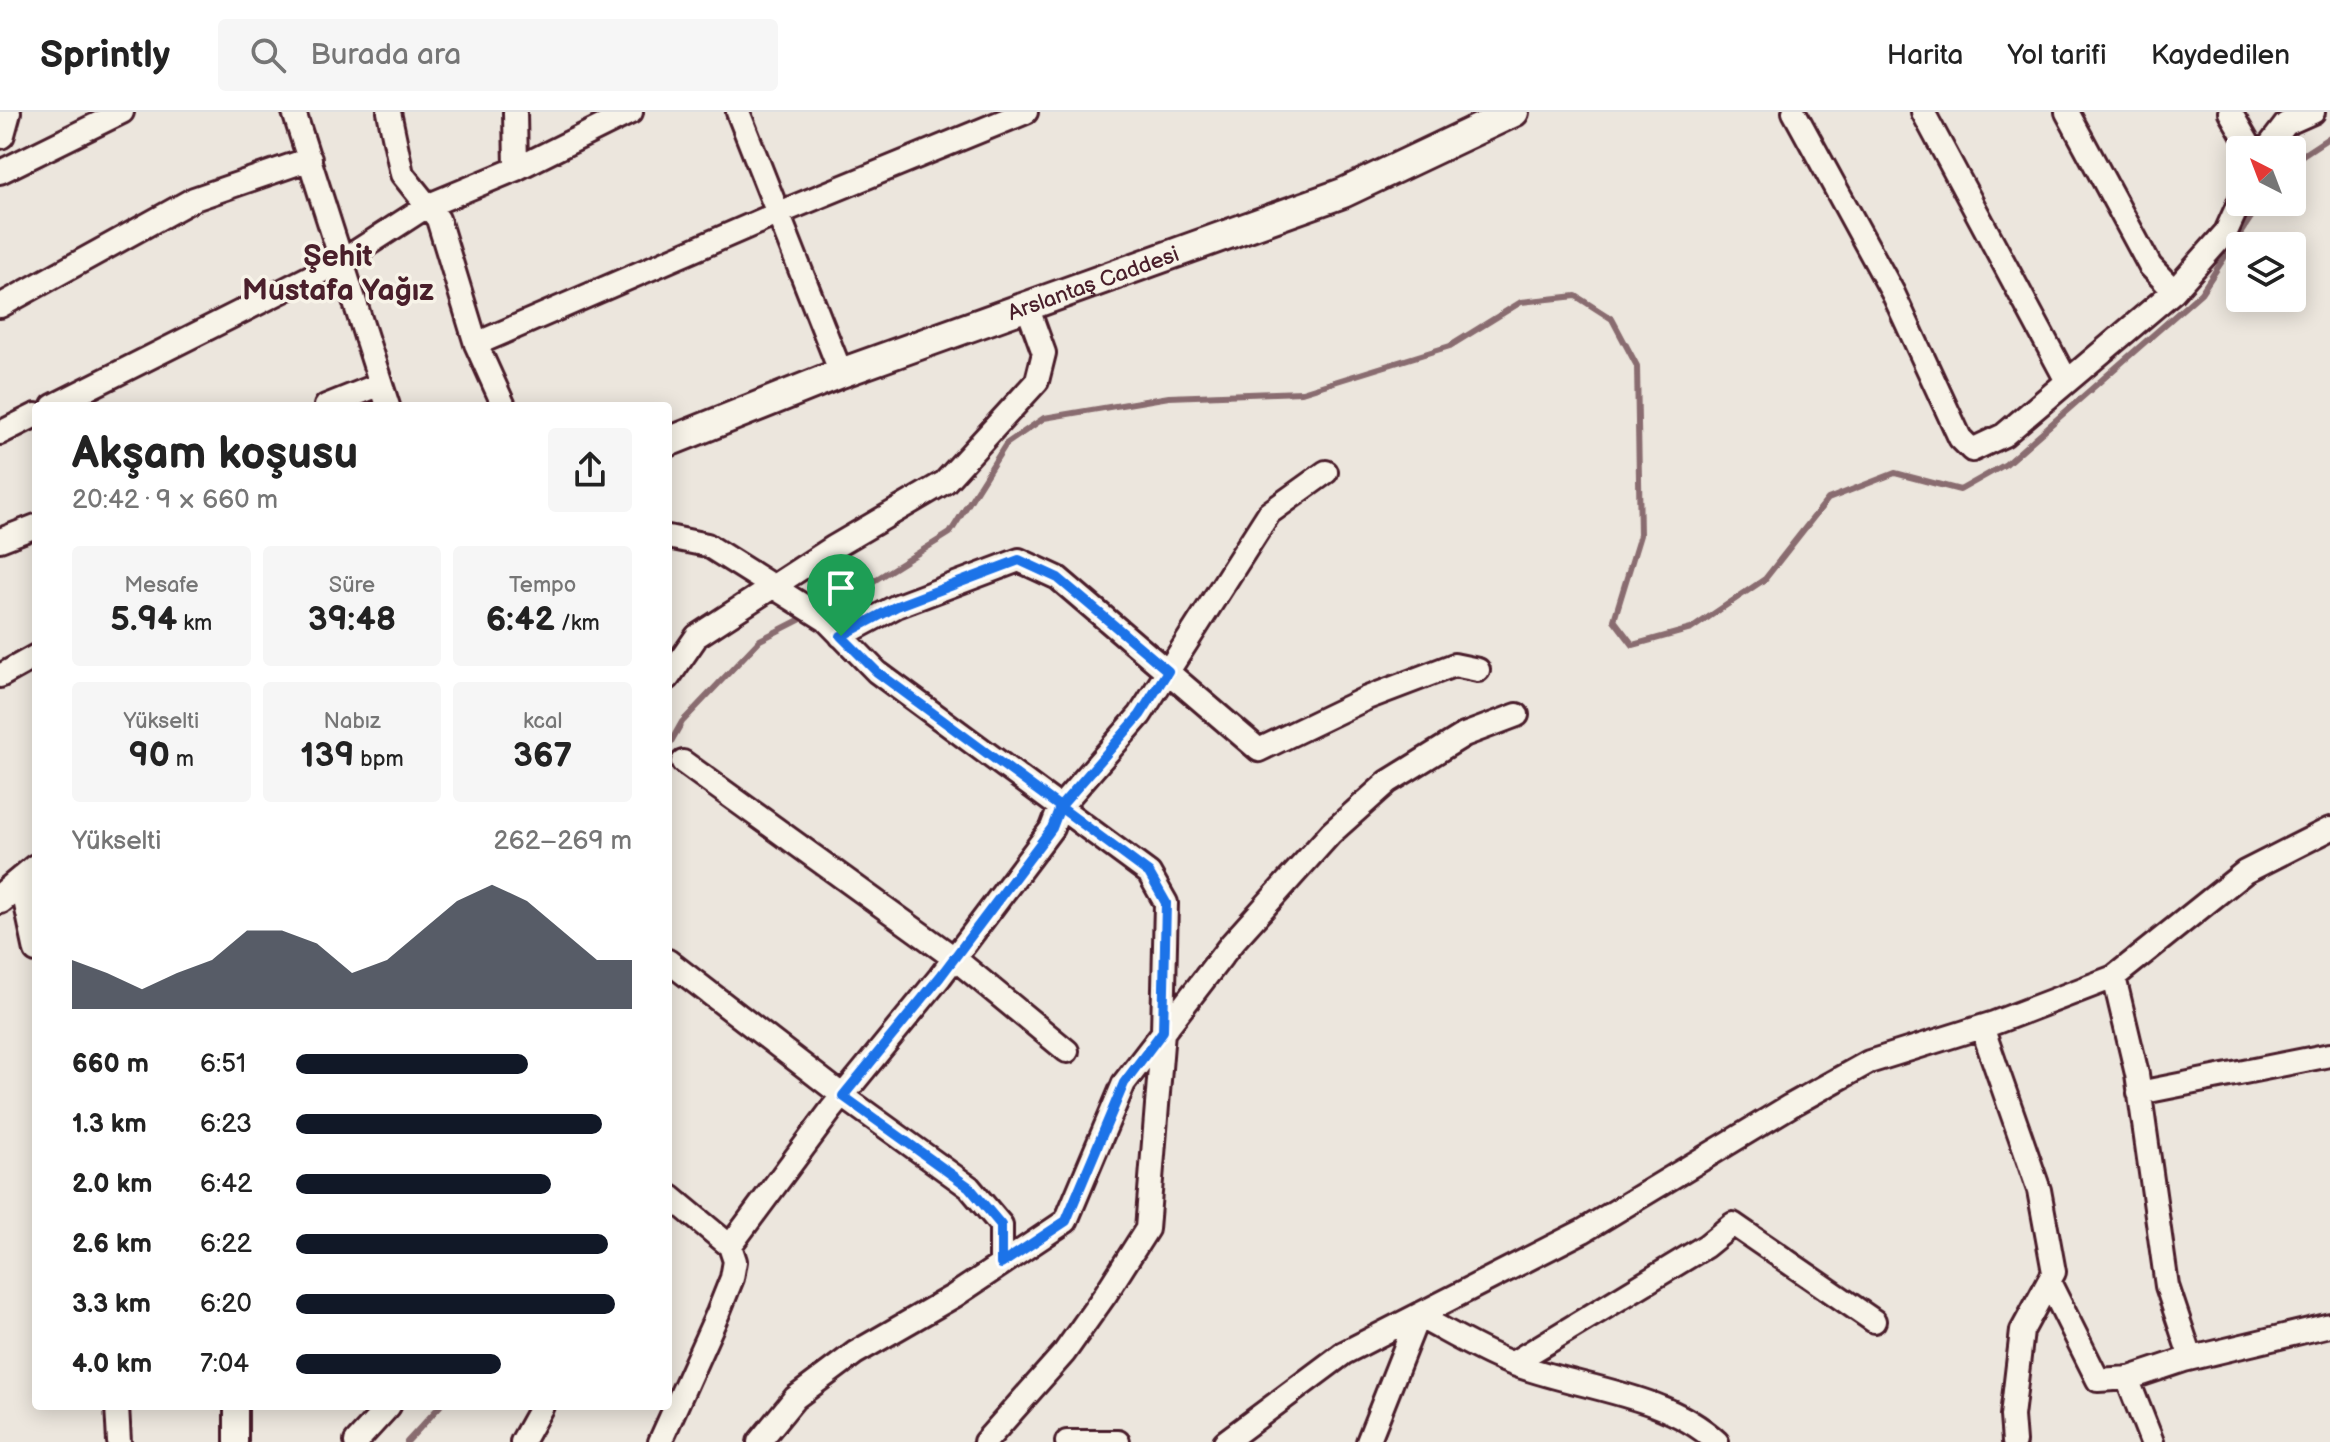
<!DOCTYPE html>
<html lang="tr">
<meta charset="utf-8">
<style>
body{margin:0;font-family:"Balsamiq Sans",sans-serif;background:#f6f6f6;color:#222;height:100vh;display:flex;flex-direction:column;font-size:30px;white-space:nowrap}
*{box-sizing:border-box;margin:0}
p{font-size:26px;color:#767676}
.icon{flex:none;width:44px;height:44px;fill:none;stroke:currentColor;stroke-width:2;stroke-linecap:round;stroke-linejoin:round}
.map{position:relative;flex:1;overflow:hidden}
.side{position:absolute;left:32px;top:290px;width:640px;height:1008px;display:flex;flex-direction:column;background:#fff;border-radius:8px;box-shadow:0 4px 20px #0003}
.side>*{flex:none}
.needle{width:52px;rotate:318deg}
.fabs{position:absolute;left:2226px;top:24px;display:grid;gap:16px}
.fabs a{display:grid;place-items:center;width:80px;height:80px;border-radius:8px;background:#fff;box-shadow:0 4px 20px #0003;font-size:40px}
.pin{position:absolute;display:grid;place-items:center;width:68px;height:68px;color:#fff;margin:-82px -34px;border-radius:50% 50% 50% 0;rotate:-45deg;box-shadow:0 0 8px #0007}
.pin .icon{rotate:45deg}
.round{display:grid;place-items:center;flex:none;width:84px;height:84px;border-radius:8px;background:#f6f6f6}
.overview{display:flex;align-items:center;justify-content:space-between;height:136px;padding:0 40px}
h1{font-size:44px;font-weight:700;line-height:60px}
.stats{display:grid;grid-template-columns:repeat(3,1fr);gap:12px;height:136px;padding:8px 40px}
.stats div{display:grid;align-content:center;border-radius:8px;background:#f6f6f6;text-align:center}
.stats b{font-size:34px;font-weight:700}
.stats small{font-size:22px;font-weight:400}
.stats p{font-size:22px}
.chart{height:224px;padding:16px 40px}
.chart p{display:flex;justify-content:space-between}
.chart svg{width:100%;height:144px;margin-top:8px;fill:#111827;opacity:.7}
ul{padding:0 40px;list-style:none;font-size:26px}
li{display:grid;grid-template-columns:128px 96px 1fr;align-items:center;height:60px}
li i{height:20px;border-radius:10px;background:#111827}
header{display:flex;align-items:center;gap:48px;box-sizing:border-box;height:112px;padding:0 40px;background:#fff;border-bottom:2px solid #e0e0e0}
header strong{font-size:38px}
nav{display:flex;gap:44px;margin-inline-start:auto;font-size:28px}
.search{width:560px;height:72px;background:#f6f6f6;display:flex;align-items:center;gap:20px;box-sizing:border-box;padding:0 28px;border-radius:8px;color:#767676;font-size:30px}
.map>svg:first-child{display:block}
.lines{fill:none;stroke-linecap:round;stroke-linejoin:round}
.stream{stroke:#896c6f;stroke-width:6}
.minor-casing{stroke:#4a1f2b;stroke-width:28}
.major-casing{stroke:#4a1f2b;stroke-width:34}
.minor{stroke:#f7f3e8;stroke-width:22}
.major{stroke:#f7f3e8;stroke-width:28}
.route-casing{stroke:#fff;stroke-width:16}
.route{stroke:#1a73e8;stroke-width:10}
.labels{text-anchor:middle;stroke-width:7;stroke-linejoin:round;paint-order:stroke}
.street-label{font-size:22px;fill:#4a1f2b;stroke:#f7f3e8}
.district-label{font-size:30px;font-weight:bold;fill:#4a1f2b;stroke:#f7f3e8}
</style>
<header>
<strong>Sprintly</strong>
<div class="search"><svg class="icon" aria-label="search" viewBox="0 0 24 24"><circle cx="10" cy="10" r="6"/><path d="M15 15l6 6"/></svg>Burada ara</div>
<nav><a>Harita</a><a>Yol tarifi</a><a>Kaydedilen</a></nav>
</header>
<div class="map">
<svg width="2330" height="1330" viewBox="0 0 2330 1330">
<rect width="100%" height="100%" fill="#ece6dd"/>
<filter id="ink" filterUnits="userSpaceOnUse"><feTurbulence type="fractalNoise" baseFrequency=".0125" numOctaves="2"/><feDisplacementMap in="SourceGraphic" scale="16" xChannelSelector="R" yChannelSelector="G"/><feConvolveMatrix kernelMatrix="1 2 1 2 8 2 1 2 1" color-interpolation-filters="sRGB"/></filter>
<g filter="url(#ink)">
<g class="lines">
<path class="stream" d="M 2292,50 L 2330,25
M 821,497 L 864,475 L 950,421 L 1006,332 L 1044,306 L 1169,285 L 1302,280 L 1450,234 L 1521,190 L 1576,184 L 1612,207 L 1637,254 L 1640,423 L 1614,508 L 1633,533 L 1691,517 L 1765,467 L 1828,387 L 1895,361 L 1960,378 L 2006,352 L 2201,181 L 2261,90
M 668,635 L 682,610 L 760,528 L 807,504
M 407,1330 L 440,1294"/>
<defs>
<path id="minor" d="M 294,0 L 388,294
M 389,0 L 402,62 L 438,107 L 476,232 L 504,294
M 515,0 L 516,57
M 738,0 L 841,261
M 1794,0 L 1893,181 L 1960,326 L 1972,338 L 2004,323 L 2174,179 L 2226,120 L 2240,89
M 1923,0 L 2067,269
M 2067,0 L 2150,154 L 2174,179
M 2230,0 L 2252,38
M 2266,38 L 2286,12 L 2313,0
M 0,60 L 122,0
M 0,194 L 194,87 L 310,47
M 476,232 L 779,101 L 1026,0
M 53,294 L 342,149 L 427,94 L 516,57 L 631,0
M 326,294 L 381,272
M 0,321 L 36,303
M 668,425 L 707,433 L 826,508 L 877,560 L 1149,761 L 1166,791 L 1163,919 L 1147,1117 L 1105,1183 L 1064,1241 L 985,1330
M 0,428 L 36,414
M 841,524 L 897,494 L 1019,448 L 1058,466 L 1259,638 L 1367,586 L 1454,553 L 1478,558
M 0,564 L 36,544
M 668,566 L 697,524 L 834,435 L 945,370 L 1037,269 L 1044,241 L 1027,194
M 683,650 L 954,846 L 1067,939
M 21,769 L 36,839
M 668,849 L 843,984 L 969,1075 L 1001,1113 L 1001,1152
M 2114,865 L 2137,962 L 2167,1174 L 2191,1246
M 1982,915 L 2039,1078 L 2054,1160 L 2022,1219 L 2012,1304 L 2014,1330
M 2139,981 L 2330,943
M 730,1134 L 831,998 L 940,865 L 1052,716 L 1060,695 L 1140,603 L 1269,401 L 1326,360
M 2049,1170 L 2098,1268 L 2130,1266 L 2184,1248 L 2330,1213
M 1513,1251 L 1706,1134 L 1733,1112 L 1874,1209
M 2127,1266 L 2152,1330
M 117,1294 L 119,1330
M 236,1330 L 236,1294
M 356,1330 L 389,1294
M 522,1330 L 542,1294
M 660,1330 L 718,1201 L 732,1166 L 735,1149 L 730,1134 L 671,1085 L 668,1086
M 759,1330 L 795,1286 L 855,1241 L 954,1184 L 1066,1109 L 1124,971 L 1232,831 L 1331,721 L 1388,670 L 1464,623 L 1517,603
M 1067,1330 L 1118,1330
M 1225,1330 L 1344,1241 L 1583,1119 L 1790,994 L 1869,950 L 1994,911 L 2114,865 L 2245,760 L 2330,717
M 1368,1330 L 1418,1204 C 1447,1219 1476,1237 1506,1249 C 1571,1276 1663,1279 1717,1330"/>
<g id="major">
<path d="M 0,22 L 6,0"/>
<path id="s1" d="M 668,330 L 841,261 L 1343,81 L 1514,0"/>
<path d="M 0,787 L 36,757"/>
</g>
</defs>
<use href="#minor" class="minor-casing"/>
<use href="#major" class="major-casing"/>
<use href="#minor" class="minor"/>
<use href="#major" class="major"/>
</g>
</g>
<g class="lines" filter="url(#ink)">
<defs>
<path id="route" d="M 841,524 L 877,560 L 1060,695 L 1052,716 L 940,865 L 843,984 L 969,1075 L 1001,1113 L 1001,1152 L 1066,1109 L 1124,971 L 1163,919 L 1166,791 L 1149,761 L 1060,695 L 1140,603 L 1168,559 L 1058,466 L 1019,448 L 897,494 L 841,524"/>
</defs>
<use href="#route" class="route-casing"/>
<use href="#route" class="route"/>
</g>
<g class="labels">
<g class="street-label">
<text dy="8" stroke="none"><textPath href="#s1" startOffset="454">Arslantaş Caddesi</textPath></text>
</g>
<g class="district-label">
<text x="338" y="154">Şehit<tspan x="338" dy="34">Mustafa Yağız</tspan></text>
</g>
</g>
</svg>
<div class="fabs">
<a><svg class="needle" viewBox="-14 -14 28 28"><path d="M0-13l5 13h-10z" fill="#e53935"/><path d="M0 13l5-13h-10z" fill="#767676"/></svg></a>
<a><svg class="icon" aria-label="layers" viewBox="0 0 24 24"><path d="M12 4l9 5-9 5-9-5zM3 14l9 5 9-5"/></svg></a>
</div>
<div class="pin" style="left:841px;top:524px;background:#1e9e55"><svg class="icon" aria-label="arrive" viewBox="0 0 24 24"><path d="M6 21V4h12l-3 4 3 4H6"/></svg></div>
<section class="side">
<div class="overview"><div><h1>Akşam koşusu</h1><p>20:42 · 9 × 660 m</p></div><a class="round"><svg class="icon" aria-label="share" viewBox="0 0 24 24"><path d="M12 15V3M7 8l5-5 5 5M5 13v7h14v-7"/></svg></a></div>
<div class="stats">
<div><p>Mesafe</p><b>5.94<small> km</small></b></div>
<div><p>Süre</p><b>39:48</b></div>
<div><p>Tempo</p><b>6:42<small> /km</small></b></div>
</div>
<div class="stats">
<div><p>Yükselti</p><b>90<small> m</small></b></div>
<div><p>Nabız</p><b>139<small> bpm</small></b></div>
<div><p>kcal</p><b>367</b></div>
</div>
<div class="chart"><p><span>Yükselti</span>262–269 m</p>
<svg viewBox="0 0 160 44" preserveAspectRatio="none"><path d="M0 44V29L10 33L20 38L30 33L40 29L50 20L60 20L70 24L80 33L90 29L100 20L110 11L120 6L130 11L140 20L150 29L160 29V44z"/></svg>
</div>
<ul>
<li><b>660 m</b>6:51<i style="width:69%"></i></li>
<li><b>1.3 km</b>6:23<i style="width:91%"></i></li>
<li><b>2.0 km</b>6:42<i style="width:76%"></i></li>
<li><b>2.6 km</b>6:22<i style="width:93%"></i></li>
<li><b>3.3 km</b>6:20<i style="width:95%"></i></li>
<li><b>4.0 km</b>7:04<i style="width:61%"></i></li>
</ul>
</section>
</div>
